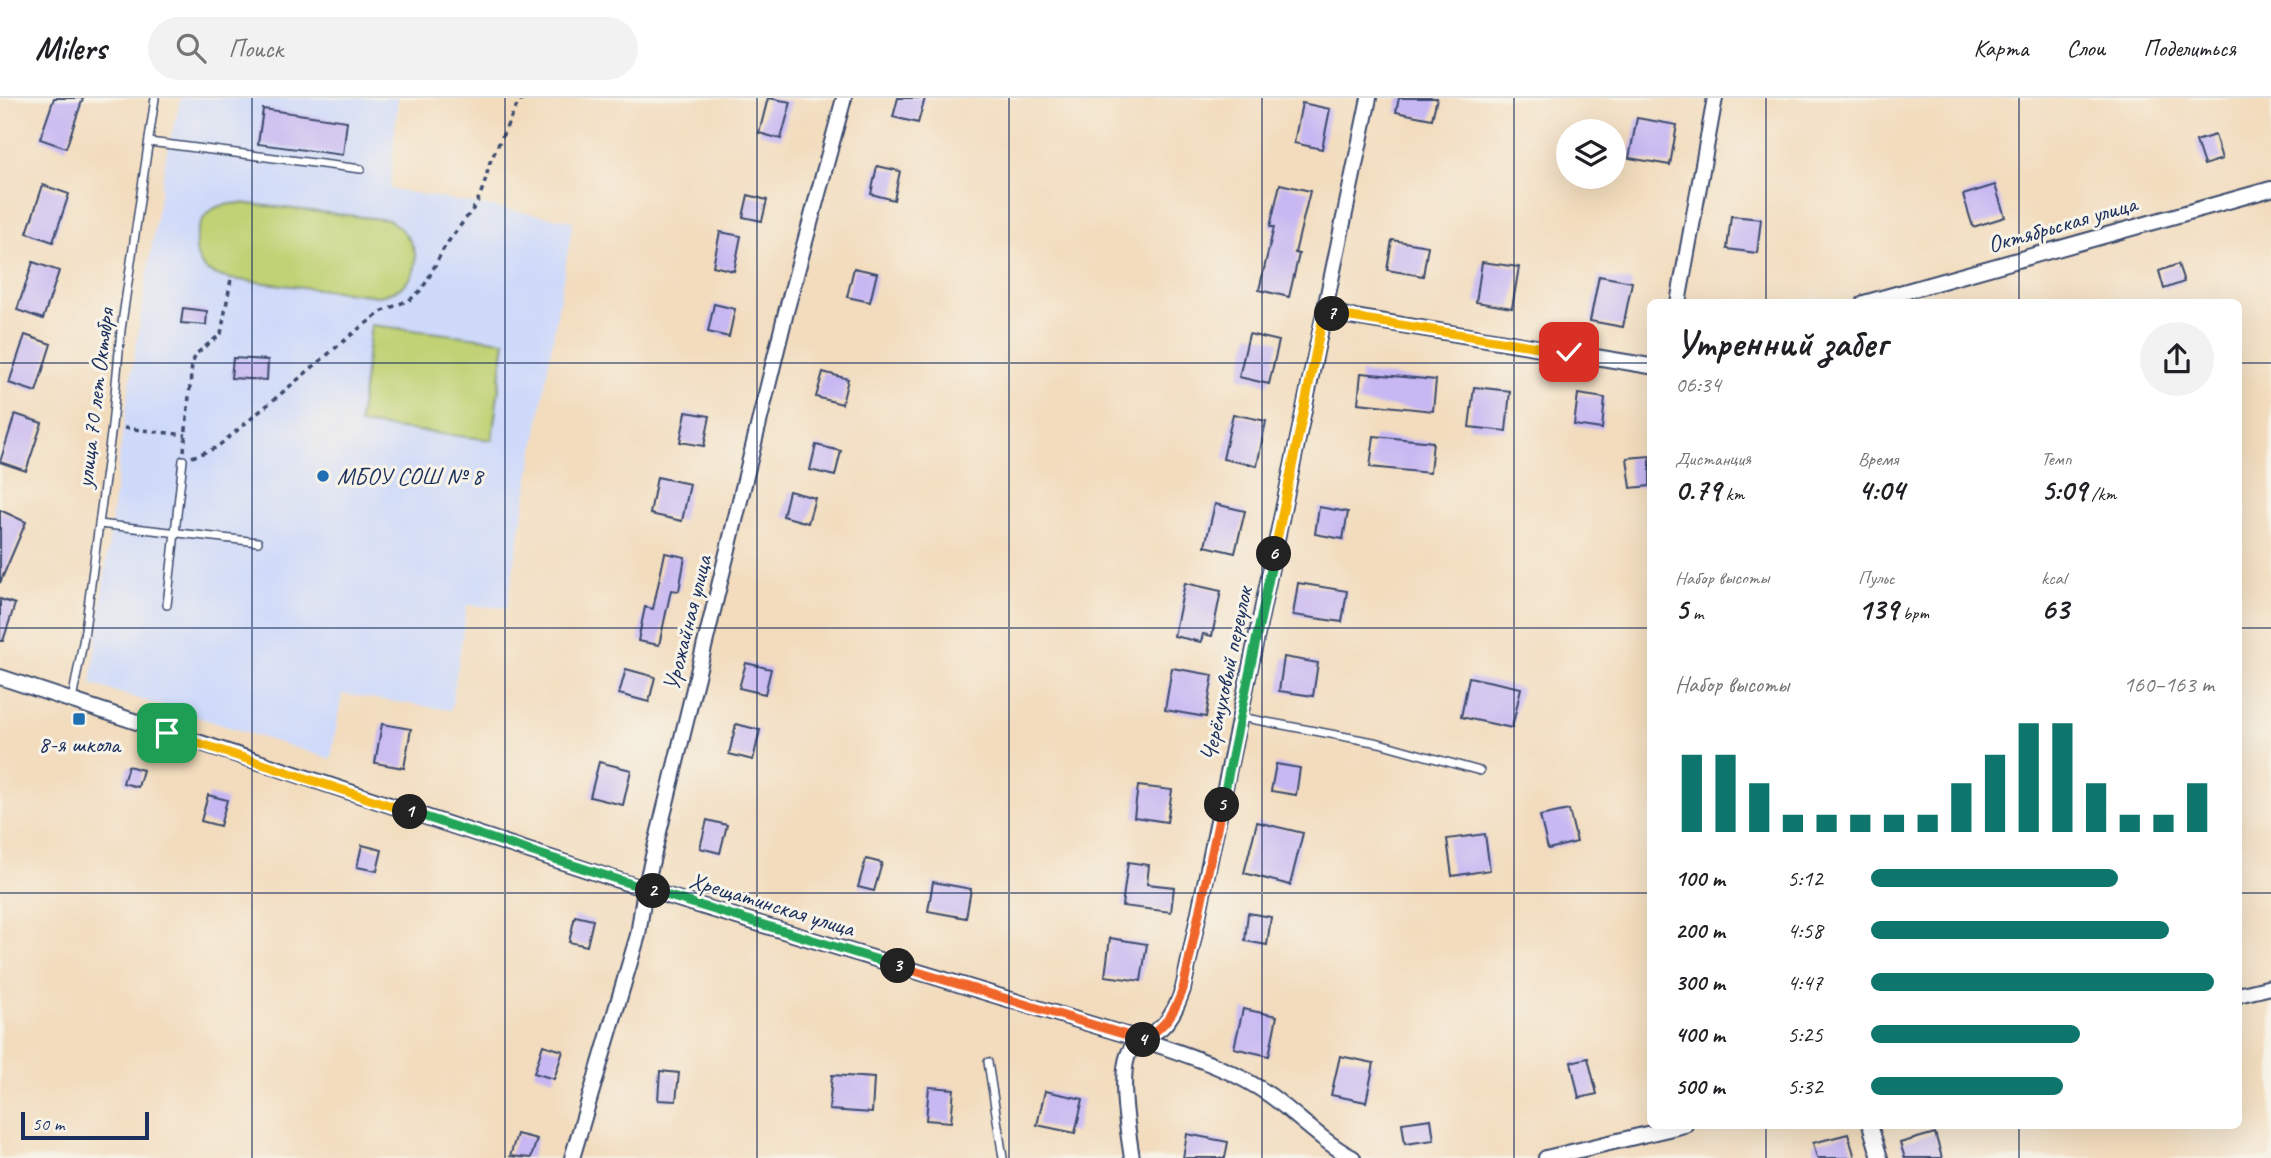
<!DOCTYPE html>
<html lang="ru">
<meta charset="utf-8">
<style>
body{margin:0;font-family:Caveat,sans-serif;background:#f2f2f2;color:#202124;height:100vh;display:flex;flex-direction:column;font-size:26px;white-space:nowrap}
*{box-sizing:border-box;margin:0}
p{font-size:23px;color:#757577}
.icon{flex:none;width:38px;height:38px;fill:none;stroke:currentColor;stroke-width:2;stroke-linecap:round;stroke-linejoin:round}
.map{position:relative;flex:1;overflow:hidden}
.side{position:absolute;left:1647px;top:201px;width:595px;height:830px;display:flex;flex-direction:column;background:#fff;border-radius:10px;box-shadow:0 7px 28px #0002}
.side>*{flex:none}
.controls{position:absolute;left:1556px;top:21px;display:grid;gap:14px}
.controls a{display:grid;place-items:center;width:70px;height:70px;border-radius:50%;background:#fff;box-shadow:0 7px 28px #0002;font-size:35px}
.scale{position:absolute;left:21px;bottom:18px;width:128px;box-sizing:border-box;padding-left:7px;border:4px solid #1b2f5e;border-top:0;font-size:19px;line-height:24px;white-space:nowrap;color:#1b2f5e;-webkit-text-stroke:5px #f7f3e8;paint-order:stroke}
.pin{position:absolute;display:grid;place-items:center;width:60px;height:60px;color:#fff;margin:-30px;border-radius:14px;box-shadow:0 4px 10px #0006}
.km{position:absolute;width:35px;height:35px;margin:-18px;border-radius:50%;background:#222;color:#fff;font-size:19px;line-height:35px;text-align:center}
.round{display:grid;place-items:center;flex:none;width:74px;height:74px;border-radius:37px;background:#f2f2f2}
.overview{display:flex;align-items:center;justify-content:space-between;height:119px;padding:0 28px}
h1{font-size:38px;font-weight:600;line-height:52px}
.figures{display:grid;grid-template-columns:repeat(3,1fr);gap:10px;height:119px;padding:7px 28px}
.figures div{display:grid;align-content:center}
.figures b{font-size:30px;font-weight:600}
.figures small{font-size:19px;font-weight:400}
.figures p{font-size:19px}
.chart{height:196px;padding:14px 28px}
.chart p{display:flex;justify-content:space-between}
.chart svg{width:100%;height:126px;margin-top:7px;stroke:#0f766e;stroke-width:6}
ul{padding:0 28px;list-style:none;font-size:23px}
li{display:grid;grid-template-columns:112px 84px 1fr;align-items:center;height:52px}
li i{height:18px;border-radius:9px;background:#0f766e}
header{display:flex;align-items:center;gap:42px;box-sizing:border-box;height:98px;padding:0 35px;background:#fff;border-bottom:2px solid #e0e0e0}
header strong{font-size:33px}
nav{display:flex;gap:38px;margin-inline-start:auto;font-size:24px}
.search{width:490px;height:63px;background:#f2f2f2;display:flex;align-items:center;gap:18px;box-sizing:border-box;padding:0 24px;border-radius:38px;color:#757577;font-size:26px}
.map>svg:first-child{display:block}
.built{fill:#cfdafa}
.green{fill:#c0d275;stroke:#6e806a;stroke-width:2}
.building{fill:#c7b7f2}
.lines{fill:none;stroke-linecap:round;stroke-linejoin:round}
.lane-casing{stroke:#3b496c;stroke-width:10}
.street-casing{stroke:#3b496c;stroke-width:18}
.path{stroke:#3b496c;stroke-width:3.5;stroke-dasharray:5 5;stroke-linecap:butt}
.lane{stroke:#fff;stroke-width:7}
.street{stroke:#fff;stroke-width:14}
.split-1-casing{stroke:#fff;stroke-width:14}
.split-2-casing{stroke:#fff;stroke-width:14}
.split-3-casing{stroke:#fff;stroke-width:14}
.split-4-casing{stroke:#fff;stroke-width:14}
.split-5-casing{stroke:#fff;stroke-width:14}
.split-6-casing{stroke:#fff;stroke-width:14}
.split-7-casing{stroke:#fff;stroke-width:14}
.split-8-casing{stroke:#fff;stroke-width:14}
.split-1{stroke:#f5b400;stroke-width:9}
.split-2{stroke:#22a559;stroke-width:9}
.split-3{stroke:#22a559;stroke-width:9}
.split-4{stroke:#f0652b;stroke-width:9}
.split-5{stroke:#f0652b;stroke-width:9}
.split-6{stroke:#22a559;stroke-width:9}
.split-7{stroke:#f5b400;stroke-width:9}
.split-8{stroke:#f5b400;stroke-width:9}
.grid{fill:none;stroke:#1b2f5e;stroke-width:2;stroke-opacity:0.55}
.poi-dot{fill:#1f6fb2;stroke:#f7f3e8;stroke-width:2.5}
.labels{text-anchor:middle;stroke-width:6;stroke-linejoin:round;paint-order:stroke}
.street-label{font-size:24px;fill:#1b2f5e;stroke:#f7f3e8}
.poi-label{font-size:24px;fill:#1b2f5e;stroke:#f7f3e8;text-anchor:start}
</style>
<header>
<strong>Milers</strong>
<div class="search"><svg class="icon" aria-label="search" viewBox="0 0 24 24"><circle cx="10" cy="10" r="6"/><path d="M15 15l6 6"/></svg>Поиск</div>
<nav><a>Карта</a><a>Слои</a><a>Поделиться</a></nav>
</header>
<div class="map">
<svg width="2271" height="1060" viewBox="0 0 2271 1060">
<rect width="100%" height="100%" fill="#f7f3e8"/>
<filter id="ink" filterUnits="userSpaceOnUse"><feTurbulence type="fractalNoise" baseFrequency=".0143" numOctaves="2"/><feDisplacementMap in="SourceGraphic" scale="14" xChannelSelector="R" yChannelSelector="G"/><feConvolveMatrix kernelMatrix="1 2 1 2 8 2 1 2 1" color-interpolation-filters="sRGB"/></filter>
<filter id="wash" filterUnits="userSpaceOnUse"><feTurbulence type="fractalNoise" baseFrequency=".00686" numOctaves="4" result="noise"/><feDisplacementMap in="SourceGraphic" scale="28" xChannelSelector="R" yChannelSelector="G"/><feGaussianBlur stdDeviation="1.57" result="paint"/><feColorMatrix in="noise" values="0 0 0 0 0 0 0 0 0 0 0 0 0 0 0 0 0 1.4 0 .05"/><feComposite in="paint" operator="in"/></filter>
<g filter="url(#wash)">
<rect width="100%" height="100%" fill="#f2dcbd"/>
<path class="built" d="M 181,0 L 398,0 L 390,91 L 573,123 L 507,510 L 467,507 L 451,612 L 342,596 L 331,661 L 91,586 L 123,330 L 166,58 Z"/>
<path class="green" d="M 241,105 L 389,122 C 426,145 426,189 379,198 L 231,181 C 222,179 212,177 205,171 C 189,156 195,122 213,111 C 221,106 232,106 241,105 Z
M 371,227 L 505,243 L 492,342 L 359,326 Z"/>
<g id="blocks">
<path class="building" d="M 54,0 L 83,0 L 66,50 L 40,41 Z
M 768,0 L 791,4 L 781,41 L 759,35 Z
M 898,0 L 925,0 L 918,25 L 893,19 Z
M 1399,0 L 1437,0 L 1432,21 L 1396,14 Z
M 1302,5 L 1330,11 L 1322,51 L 1294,45 Z
M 263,11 L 347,23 L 343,57 L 258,46 Z
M 1637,20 L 1677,27 L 1670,67 L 1629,60 Z
M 2215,37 L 2222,61 L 2204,67 L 2196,43 Z
M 877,68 L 900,73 L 894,102 L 871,96 Z
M 1280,86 L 1310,93 L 1295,155 L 1299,156 L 1289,199 L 1259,192 L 1274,129 L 1270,129 Z
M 43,87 L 69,96 L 53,144 L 27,135 Z
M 1995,87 L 2005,119 L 1973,129 L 1963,97 Z
M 748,97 L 767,102 L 762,123 L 743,119 Z
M 1731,118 L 1761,121 L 1757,155 L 1727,151 Z
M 720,134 L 741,138 L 734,173 L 713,168 Z
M 1392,142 L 1428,148 L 1423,178 L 1387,172 Z
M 33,164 L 59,173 L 43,221 L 17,212 Z
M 1482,164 L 1519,169 L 1512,210 L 1476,204 Z
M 2178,166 L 2184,184 L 2164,191 L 2159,173 Z
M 854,170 L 877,175 L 870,204 L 847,199 Z
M 1599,178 L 1632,184 L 1623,229 L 1590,223 Z
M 714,206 L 735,211 L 729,239 L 708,234 Z
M 183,210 L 207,213 L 206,227 L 181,225 Z
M 1249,236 L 1279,243 L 1269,286 L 1239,279 Z
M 25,237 L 51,246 L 36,294 L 9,285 Z
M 233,260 L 268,262 L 267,282 L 231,280 Z
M 823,274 L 848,281 L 842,306 L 816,299 Z
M 1361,275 L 1436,282 L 1433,313 L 1358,305 Z
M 1474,289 L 1510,293 L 1506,333 L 1469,329 Z
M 1578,296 L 1605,300 L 1602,331 L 1574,327 Z
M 686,314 L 710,318 L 704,348 L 680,344 Z
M 15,316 L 42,325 L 26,373 L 0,364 Z
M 1233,316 L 1266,323 L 1257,368 L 1223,361 Z
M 1374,338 L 1433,344 L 1430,375 L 1370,369 Z
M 816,347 L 841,353 L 835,378 L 810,372 Z
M 1650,358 L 1650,388 L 1631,390 L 1627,360 Z
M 657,379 L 690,386 L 682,423 L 650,416 Z
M 789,393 L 815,400 L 808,425 L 783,418 Z
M 1215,406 L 1245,413 L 1235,455 L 1205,448 Z
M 1319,409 L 1348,414 L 1343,441 L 1315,436 Z
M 0,412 L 26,424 L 0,485 Z
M 665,455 L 685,459 L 679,493 L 671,492 L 659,547 L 638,543 L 645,509 L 653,511 Z
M 1185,485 L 1221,493 L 1212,538 L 1203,536 L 1201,544 L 1174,538 Z
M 1298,485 L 1347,493 L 1342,524 L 1293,517 Z
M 0,501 L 15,506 L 3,543 L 0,543 Z
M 1284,559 L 1318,565 L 1313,598 L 1279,593 Z
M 746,565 L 771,571 L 765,596 L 739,590 Z
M 1172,570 L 1213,577 L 1206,619 L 1165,612 Z
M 626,571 L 655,579 L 649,604 L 619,596 Z
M 1469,579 L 1521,590 L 1512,630 L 1461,619 Z
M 382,626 L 411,631 L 404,670 L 375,665 Z
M 736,626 L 760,632 L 753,662 L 729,656 Z
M 599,664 L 631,672 L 623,707 L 590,699 Z
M 1276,666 L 1300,670 L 1296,697 L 1271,693 Z
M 128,668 L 143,672 L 138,689 L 123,685 Z
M 1138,688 L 1172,692 L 1167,724 L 1134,719 Z
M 208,697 L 227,702 L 220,728 L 201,723 Z
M 1569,712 L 1577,744 L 1548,751 L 1540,718 Z
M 707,722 L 727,727 L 720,755 L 700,750 Z
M 1257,724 L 1303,735 L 1290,787 L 1244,775 Z
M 1485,736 L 1490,772 L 1452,778 L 1447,741 Z
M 362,747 L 382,752 L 377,773 L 357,769 Z
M 866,761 L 882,765 L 874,793 L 858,789 Z
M 1128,764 L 1149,767 L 1147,786 L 1174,789 L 1171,814 L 1122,808 Z
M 933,784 L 971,791 L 966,820 L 928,813 Z
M 1248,815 L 1271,819 L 1267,847 L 1245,843 Z
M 575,818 L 593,822 L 587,848 L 569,844 Z
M 1110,840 L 1147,846 L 1141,883 L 1105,878 Z
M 1243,911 L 1277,918 L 1269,958 L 1234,950 Z
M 543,947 L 563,953 L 554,981 L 534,975 Z
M 1340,958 L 1374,965 L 1366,1004 L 1331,997 Z
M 1588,960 L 1597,996 L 1579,1000 L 1571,964 Z
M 660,973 L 679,975 L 676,1003 L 658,1002 Z
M 832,977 L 874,980 L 872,1015 L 829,1012 Z
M 929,989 L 954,991 L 951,1024 L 926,1022 Z
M 1045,993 L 1083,1001 L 1075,1035 L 1037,1027 Z
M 1431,1021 L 1434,1042 L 1405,1046 L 1402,1025 Z
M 1935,1035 L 1942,1060 L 1905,1060 L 1900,1045 Z
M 517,1036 L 537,1041 L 531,1060 L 510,1058 Z
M 1187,1036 L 1228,1044 L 1225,1060 L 1183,1060 Z
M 1848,1036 L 1855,1060 L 1817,1060 L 1813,1045 Z"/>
</g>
</g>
<g filter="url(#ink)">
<use href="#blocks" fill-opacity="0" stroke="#3b496c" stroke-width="2"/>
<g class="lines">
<defs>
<path id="lane" d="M 149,44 L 361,71
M 99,426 L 258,444
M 167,507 L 183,362
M 72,602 L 84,539 L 112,328 L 121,232 L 155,0
M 1240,619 L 1379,645 L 1480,673
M 988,964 L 1003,1060"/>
<path id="street" d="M 1678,205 L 1715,0
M 1864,205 L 2271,91
M 1324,214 L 1650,268
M 0,579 L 645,791 L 1143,942 C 1187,957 1233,971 1271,998 C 1298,1018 1323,1044 1353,1060
M 2238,897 L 2271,889
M 1870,1027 L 1880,1060
M 572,1060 L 638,837 L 645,791 L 786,214 L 844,0
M 1132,1060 C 1128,1034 1117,972 1131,951 C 1138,942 1153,936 1162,929 C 1173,918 1178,905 1183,891 L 1369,0
M 1546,1060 L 1685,1027"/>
</defs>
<use href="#lane" class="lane-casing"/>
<use href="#street" class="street-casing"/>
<path class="path" d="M 124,330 L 186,337
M 184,353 L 192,266 L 196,256 L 221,236 L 231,181
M 192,359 L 216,350 L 357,232 L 383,213 L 411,201 L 420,193 L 427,183 L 445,148 L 476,107 L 484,87 L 490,64 L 517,7 L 523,0"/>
<use href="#lane" class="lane"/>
<use href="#street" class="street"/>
</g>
</g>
<g class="lines" filter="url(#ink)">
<defs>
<path id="split-1" d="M 167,635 L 410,714"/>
<path id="split-2" d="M 410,714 L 653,793"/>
<path id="split-3" d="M 653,793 L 898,868"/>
<path id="split-4" d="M 898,868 L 1143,942"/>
<path id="split-5" d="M 1143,942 C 1166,928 1174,916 1183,891 L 1222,707"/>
<path id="split-6" d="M 1222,707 L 1274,456"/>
<path id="split-7" d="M 1274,456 L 1324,214 L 1332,216"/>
<path id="split-8" d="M 1332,216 L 1569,254"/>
</defs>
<use href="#split-1" class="split-1-casing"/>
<use href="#split-2" class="split-2-casing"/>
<use href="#split-3" class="split-3-casing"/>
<use href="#split-4" class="split-4-casing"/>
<use href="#split-5" class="split-5-casing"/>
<use href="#split-6" class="split-6-casing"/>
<use href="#split-7" class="split-7-casing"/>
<use href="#split-8" class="split-8-casing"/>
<use href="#split-1" class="split-1"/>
<use href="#split-2" class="split-2"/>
<use href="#split-3" class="split-3"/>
<use href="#split-4" class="split-4"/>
<use href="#split-5" class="split-5"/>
<use href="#split-6" class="split-6"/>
<use href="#split-7" class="split-7"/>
<use href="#split-8" class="split-8"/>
</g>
<path class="grid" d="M 252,0 L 252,1060M 505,0 L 505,1060M 757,0 L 757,1060M 1009,0 L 1009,1060M 1262,0 L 1262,1060M 1514,0 L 1514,1060M 1766,0 L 1766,205M 2019,0 L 2019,205M 0,265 L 1650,265M 2238,265 L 2271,265M 0,530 L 1650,530M 2238,530 L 2271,530M 0,795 L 1650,795M 2238,795 L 2271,795M 1766,1027 L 1766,1060M 2019,1027 L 2019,1060"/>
<g class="poi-dot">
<circle cx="323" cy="378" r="7"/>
<rect x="72" y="614" width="14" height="14" rx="3.5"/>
</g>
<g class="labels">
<g class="street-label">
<text transform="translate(2062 126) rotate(-16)" y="8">Октябрьская улица</text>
<text transform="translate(95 300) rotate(-83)" y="8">улица 70 лет Октября</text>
<text transform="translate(687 525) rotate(-76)" y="8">Урожайная улица</text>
<text transform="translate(1226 576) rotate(-78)" y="8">Черёмуховый переулок</text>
<text transform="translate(772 806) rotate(17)" y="8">Хрещатинская улица</text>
</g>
<g class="poi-label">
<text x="337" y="386">МБОУ СОШ № 8</text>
<text x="79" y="654" text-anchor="middle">8-я школа</text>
</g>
</g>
</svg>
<div class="controls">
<a><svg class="icon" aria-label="layers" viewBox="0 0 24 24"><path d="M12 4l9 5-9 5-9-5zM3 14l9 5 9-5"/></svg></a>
</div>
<div class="scale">50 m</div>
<div class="pin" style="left:167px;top:635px;background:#1e9e55"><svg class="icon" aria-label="arrive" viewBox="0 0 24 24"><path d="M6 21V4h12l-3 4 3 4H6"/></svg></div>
<div class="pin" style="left:1569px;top:254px;background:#d93025"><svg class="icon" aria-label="check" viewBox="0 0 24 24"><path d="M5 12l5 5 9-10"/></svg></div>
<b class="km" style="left:410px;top:714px">1</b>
<b class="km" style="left:653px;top:793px">2</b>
<b class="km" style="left:898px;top:868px">3</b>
<b class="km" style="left:1143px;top:942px">4</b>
<b class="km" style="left:1222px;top:707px">5</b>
<b class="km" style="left:1274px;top:456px">6</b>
<b class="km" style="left:1332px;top:216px">7</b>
<section class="side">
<div class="overview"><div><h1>Утренний забег</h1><p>06:34</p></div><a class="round"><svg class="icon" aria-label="share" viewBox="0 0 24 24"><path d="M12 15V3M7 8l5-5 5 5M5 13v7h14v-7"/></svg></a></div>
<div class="figures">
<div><p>Дистанция</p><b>0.79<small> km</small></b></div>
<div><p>Время</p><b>4:04</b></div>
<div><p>Темп</p><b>5:09<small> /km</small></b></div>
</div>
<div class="figures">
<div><p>Набор высоты</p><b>5<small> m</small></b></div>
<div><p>Пульс</p><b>139<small> bpm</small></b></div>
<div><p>kcal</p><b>63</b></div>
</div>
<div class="chart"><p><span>Набор высоты</span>160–163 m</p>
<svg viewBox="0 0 160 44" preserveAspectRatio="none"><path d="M5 44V17M15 44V17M25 44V27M35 44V38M45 44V38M55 44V38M65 44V38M75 44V38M85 44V27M95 44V17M105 44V6M115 44V6M125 44V27M135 44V38M145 44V38M155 44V27"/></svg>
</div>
<ul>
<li><b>100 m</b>5:12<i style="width:72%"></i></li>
<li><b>200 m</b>4:58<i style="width:87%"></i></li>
<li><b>300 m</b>4:47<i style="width:100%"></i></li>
<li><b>400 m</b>5:25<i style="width:61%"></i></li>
<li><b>500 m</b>5:32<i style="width:56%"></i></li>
</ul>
</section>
</div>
